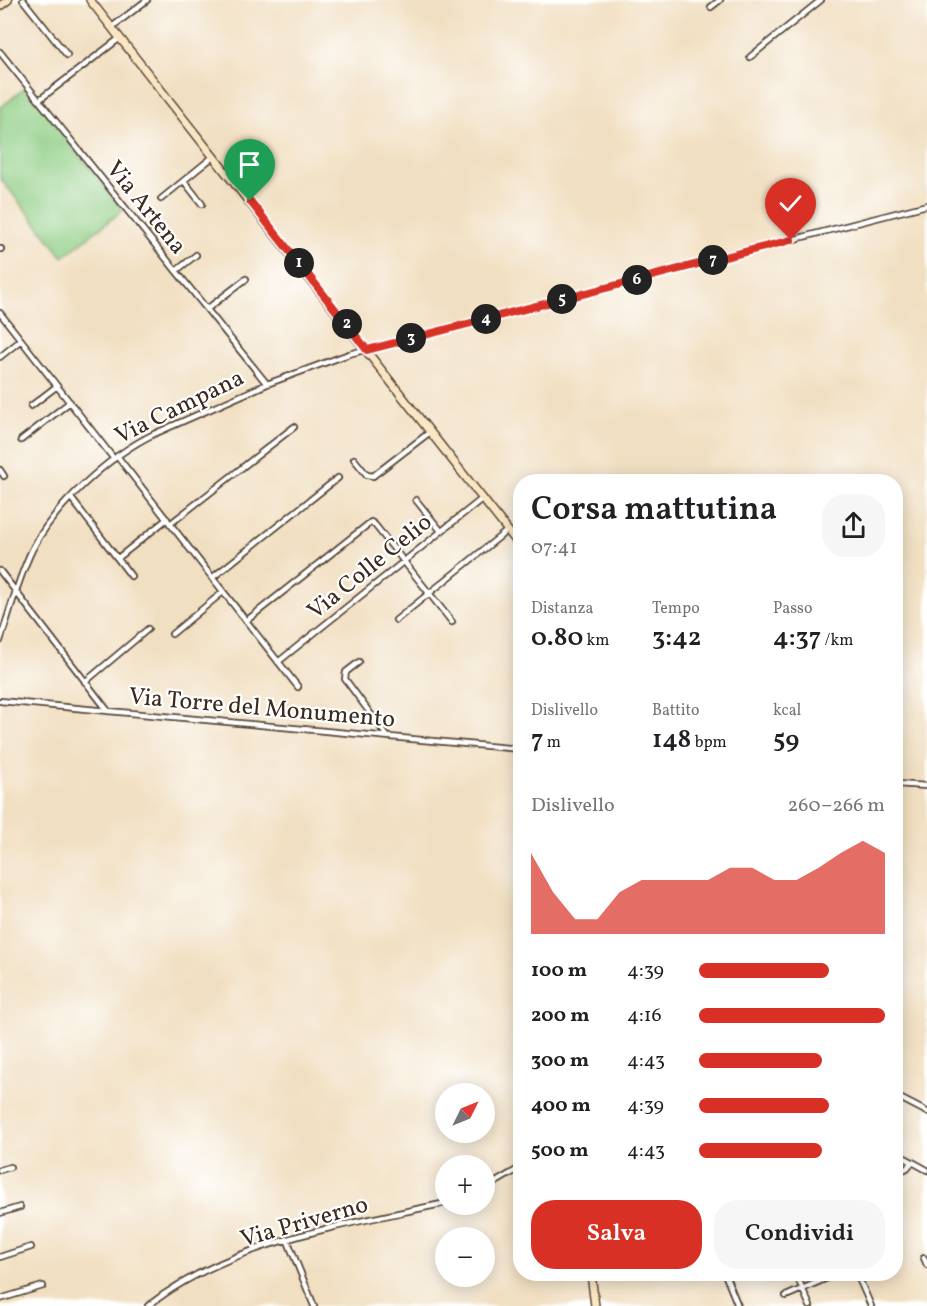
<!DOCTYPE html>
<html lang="it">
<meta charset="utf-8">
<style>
body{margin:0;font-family:Vollkorn,serif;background:#f6f6f6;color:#202124;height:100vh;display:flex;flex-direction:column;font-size:22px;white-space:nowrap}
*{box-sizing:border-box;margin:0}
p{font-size:20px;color:#757577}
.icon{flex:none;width:33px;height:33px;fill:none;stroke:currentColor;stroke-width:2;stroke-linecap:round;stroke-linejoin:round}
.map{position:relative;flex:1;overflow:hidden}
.details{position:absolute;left:513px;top:474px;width:390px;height:807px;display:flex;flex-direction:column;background:#fff;border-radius:24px;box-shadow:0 3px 15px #0003}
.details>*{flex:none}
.needle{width:39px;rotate:47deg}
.tools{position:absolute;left:435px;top:1083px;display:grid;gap:12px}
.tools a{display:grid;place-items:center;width:60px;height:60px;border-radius:50%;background:#fff;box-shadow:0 3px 15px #0003;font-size:30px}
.pin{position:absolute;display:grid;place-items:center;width:51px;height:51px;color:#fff;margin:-62px -26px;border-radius:50% 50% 50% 0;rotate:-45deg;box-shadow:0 0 6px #0007}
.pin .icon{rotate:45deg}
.km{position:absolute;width:30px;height:30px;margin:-15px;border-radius:50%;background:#222;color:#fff;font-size:16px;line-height:30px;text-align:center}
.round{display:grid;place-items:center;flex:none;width:63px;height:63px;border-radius:24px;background:#f6f6f6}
.summary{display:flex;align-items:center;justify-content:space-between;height:102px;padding:0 18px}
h1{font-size:33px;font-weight:600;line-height:45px}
.stats{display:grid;grid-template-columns:repeat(3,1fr);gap:9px;height:102px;padding:6px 18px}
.stats div{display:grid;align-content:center}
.stats b{font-size:26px;font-weight:600}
.stats small{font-size:16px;font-weight:400}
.stats p{font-size:16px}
.chart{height:168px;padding:12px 18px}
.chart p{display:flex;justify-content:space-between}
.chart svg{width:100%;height:108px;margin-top:6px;fill:#d93025;opacity:.7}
.action{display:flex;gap:12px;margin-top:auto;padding:12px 18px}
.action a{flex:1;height:69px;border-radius:24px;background:#d93025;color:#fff;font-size:24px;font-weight:600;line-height:69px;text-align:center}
.action a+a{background:#f6f6f6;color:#202124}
ul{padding:0 18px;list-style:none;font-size:20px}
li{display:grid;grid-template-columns:96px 72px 1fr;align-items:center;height:45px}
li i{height:15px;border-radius:8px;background:#d93025}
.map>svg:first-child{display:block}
.green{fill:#8ecd83;stroke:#647c50;stroke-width:1.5}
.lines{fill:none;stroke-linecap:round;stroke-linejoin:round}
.street-casing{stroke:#564536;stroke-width:8}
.secondary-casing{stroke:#564536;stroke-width:10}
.street{stroke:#fff;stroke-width:4.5}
.secondary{stroke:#fbe6c4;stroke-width:7}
.route-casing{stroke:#fff;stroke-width:12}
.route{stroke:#d93025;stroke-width:8}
.labels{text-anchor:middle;stroke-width:4.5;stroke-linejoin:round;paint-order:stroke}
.street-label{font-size:24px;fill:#3b2a1e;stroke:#fff}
</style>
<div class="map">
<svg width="927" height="1306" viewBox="0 0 927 1306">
<rect width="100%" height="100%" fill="#fff"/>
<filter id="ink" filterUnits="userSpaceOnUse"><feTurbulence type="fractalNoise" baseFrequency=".0167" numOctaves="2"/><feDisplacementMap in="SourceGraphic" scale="12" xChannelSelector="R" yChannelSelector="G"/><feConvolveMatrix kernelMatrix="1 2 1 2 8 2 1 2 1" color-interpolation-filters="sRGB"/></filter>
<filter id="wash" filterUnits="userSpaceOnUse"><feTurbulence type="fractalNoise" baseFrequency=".008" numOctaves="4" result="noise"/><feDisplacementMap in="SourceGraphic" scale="24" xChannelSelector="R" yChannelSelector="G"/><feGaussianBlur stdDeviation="1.35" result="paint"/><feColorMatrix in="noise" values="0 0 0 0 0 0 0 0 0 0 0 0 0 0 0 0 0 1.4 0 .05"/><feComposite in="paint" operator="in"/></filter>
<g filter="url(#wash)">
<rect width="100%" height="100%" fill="#f1dfc1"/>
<path class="green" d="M 26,87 L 123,210 L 63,257 L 0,178 L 0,108 Z"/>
</g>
<g filter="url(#ink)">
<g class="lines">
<defs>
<path id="street" d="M 23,0 L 67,55
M 711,7 L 720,0
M 112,27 L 147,0
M 0,52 L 267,384
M 750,57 L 821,0
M 39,100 L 120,38
M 184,181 L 202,204
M 161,199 L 214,156
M 0,249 L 1,249
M 176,271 L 196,255
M 207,309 L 246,279
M 0,313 L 114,459
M 0,357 L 21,340
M 31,406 L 57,386
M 21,440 L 70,402
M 117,456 L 298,687
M 354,459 L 367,475 L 373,476 L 430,432
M 0,470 L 4,476
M 71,498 L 131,576
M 416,500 L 441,531
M 170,524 L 294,427
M 118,558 L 167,519
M 0,571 L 108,711
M 212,578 L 338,478
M 396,620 L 508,530
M 246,621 L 371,522 L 375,525 L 452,622
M 172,634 L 223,592
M 0,641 C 10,611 18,579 32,550 C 54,506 110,455 154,434 L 267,384 L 349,354 L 927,205
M 278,662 L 483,498
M 359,662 L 346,672 L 345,679 L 387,736
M 85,682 L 148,629
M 0,701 L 520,749
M 896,784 L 927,786
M 896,1096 L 927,1112
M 896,1153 L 927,1170
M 0,1170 L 10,1167
M 896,1173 L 907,1168 L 912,1162
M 484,1189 L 520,1168
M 0,1213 L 20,1207
M 287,1239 L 314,1306
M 0,1257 L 31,1247
M 924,1258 L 927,1265
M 725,1274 L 738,1306
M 796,1274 L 810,1306
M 857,1274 L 871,1306
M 786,1296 L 834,1275
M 0,1299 L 43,1286
M 148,1306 C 230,1241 346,1225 446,1203"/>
<path id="secondary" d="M 90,0 L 520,546
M 0,6 L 8,0
M 591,1274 L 595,1306"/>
</defs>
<use href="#street" class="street-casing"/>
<use href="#secondary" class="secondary-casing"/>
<use href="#street" class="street"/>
<use href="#secondary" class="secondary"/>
</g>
</g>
<g class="lines" filter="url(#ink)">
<defs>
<path id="route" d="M 250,201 L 367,350 L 791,240"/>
</defs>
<use href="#route" class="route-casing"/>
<use href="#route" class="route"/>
</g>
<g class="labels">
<g class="street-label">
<text transform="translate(147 207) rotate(51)" y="8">Via Artena</text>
<text transform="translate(179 406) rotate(-26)" y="8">Via Campana</text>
<text transform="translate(369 566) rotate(-39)" y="8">Via Colle Celio</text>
<text transform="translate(262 707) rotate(5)" y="8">Via Torre del Monumento</text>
<text transform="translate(304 1221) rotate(-16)" y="8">Via Priverno</text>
</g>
</g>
</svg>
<div class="tools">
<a><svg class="needle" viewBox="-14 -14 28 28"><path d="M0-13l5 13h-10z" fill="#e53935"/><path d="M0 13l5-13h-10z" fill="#757577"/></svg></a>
<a>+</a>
<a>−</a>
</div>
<div class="pin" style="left:250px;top:201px;background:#1e9e55"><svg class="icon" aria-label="arrive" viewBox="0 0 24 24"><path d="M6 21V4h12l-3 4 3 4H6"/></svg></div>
<div class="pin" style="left:791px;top:240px;background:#d93025"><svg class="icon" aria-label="check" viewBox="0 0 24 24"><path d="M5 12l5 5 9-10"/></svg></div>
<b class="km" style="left:299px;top:263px">1</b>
<b class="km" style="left:347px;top:324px">2</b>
<b class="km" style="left:411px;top:338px">3</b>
<b class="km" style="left:486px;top:319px">4</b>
<b class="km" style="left:562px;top:299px">5</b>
<b class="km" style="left:637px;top:280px">6</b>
<b class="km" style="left:713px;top:260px">7</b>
<section class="details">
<div class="summary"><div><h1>Corsa mattutina</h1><p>07:41</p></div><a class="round"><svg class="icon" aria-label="share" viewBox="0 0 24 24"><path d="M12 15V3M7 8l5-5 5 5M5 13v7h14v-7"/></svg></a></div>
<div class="stats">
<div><p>Distanza</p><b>0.80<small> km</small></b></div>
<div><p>Tempo</p><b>3:42</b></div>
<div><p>Passo</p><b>4:37<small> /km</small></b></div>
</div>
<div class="stats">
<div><p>Dislivello</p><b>7<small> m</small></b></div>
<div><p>Battito</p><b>148<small> bpm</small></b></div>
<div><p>kcal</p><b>59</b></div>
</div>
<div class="chart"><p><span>Dislivello</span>260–266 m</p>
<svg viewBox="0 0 160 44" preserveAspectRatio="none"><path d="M0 44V11L10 27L20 38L30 38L40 27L50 22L60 22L70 22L80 22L90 17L100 17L110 22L120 22L130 17L140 11L150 6L160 11V44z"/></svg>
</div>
<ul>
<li><b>100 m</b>4:39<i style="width:70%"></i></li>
<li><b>200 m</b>4:16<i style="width:100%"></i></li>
<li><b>300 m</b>4:43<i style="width:66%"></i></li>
<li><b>400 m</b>4:39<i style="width:70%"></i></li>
<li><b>500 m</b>4:43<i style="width:66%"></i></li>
</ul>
<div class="action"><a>Salva</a><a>Condividi</a></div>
</section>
</div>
